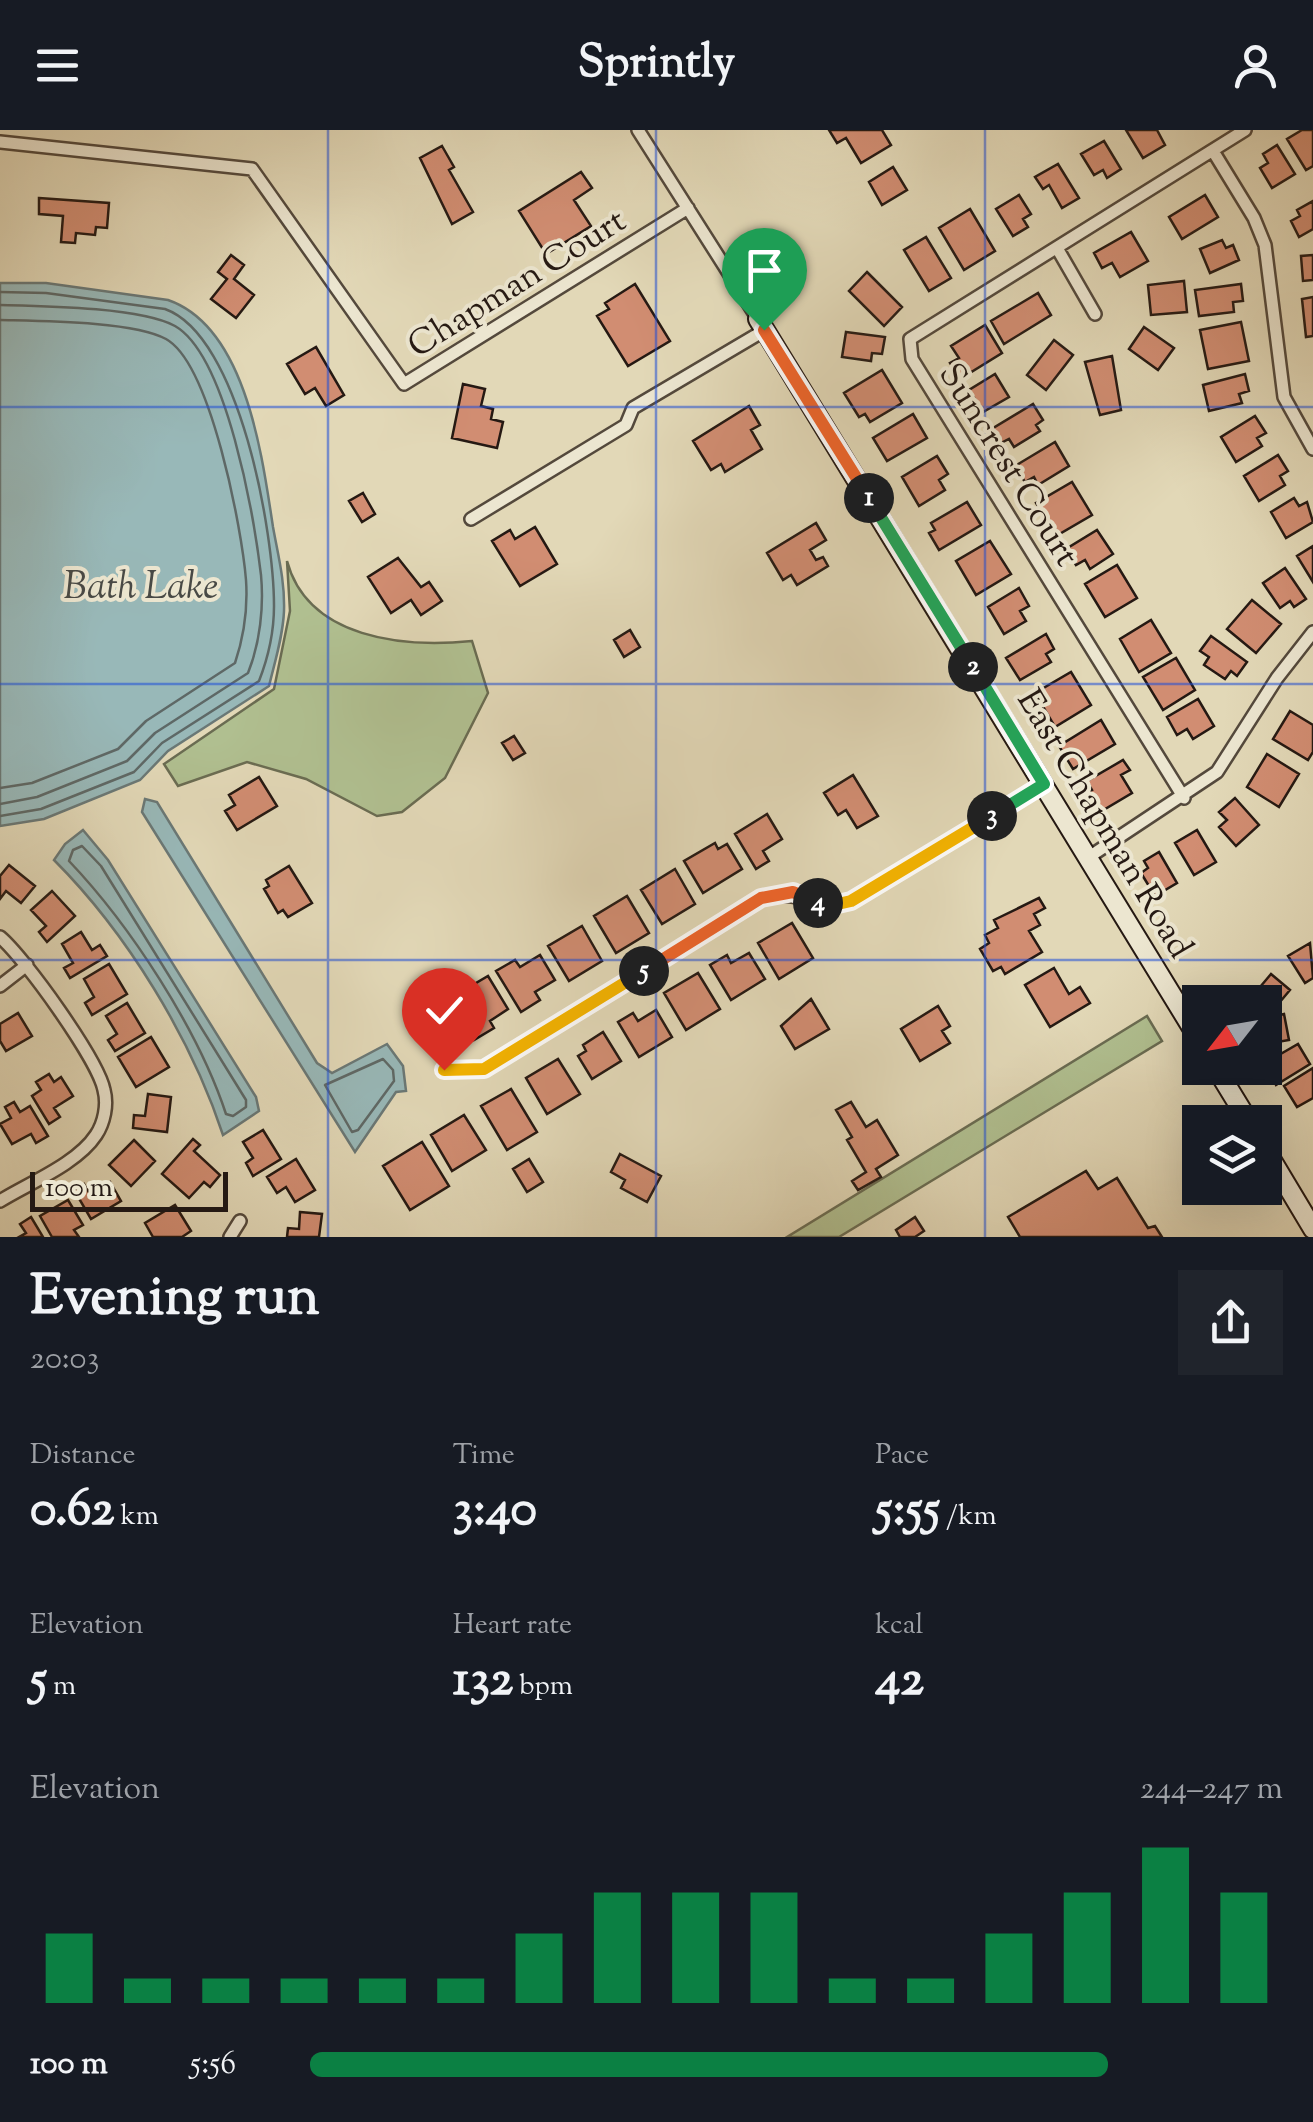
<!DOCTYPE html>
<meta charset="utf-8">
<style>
body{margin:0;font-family:"Sorts Mill Goudy",serif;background:#20242c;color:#f1f3f6;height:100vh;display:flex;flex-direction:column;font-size:38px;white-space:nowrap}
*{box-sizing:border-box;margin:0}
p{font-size:32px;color:#9ea1a6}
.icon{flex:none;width:55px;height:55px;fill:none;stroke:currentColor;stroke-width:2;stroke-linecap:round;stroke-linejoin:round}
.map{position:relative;height:1107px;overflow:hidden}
.panel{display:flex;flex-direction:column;background:#171b24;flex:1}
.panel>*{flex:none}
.needle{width:65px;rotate:239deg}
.controls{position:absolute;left:1182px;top:855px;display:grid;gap:20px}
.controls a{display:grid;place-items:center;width:100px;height:100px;border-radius:0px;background:#171b24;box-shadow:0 10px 40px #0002;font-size:50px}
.scale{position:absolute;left:30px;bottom:25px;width:198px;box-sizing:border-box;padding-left:10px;border:5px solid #251913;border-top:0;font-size:28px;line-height:35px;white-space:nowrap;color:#251913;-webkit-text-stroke:8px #ece6d0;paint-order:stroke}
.pin{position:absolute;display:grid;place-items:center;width:85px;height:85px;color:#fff;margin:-102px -42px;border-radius:50% 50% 50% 0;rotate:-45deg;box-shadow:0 0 10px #0007}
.pin .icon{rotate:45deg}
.km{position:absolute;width:50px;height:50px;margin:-25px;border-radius:50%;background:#222;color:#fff;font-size:28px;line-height:50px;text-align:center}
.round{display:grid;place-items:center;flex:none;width:105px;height:105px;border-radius:0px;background:#20242c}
.head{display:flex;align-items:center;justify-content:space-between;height:170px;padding:0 30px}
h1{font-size:55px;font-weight:700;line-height:75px}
.metrics{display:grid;grid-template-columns:repeat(3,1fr);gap:15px;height:170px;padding:10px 30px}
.metrics div{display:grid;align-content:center}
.metrics b{font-size:50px;font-weight:700}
.metrics small{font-size:28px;font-weight:400}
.metrics p{font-size:28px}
.chart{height:280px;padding:20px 30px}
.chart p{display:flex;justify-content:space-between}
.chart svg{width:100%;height:180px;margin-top:10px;stroke:#0b8043;stroke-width:6}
ul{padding:0 30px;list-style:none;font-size:32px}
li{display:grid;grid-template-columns:160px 120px 1fr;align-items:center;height:75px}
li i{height:25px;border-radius:12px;background:#0b8043}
header{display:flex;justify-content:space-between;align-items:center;height:130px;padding:0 30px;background:#171b24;font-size:45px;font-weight:700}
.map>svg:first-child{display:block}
.green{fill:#b0bf90;stroke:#6a6c52;stroke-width:2.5}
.water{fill:#98b8b8;stroke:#6a7876;stroke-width:2.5}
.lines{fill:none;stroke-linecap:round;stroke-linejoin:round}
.shore{stroke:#5e6866;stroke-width:2.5}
.building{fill:#d18d72;stroke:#251913;stroke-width:2.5}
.street-casing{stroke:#54493c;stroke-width:16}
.secondary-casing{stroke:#251913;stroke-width:22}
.street{stroke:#ece6d0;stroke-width:11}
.secondary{stroke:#ece6d0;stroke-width:18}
.split-1-casing{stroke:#fff;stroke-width:20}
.split-2-casing{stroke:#fff;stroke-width:20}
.split-3-casing{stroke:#fff;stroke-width:20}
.split-4-casing{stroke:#fff;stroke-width:20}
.split-5-casing{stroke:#fff;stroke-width:20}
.split-6-casing{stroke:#fff;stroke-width:20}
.split-1{stroke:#f0652b;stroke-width:12}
.split-2{stroke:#22a559;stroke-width:12}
.split-3{stroke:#22a559;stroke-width:12}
.split-4{stroke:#f5b400;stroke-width:12}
.split-5{stroke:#f0652b;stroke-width:12}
.split-6{stroke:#f5b400;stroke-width:12}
.grid{fill:none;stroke:#1d4ed8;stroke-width:2.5;stroke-opacity:0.55}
.labels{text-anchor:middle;stroke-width:8;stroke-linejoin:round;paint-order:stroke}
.street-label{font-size:35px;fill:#251913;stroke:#ece6d0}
.water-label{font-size:38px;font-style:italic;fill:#484945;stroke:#ece6d0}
</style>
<header><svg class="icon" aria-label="menu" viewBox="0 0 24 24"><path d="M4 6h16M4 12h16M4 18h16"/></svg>Sprintly<svg class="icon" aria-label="person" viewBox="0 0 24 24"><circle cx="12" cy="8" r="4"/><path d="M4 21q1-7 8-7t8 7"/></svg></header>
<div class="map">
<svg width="1313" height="1107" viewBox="0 0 1313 1107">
<rect width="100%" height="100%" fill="#e2d8b7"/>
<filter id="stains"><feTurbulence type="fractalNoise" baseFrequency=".002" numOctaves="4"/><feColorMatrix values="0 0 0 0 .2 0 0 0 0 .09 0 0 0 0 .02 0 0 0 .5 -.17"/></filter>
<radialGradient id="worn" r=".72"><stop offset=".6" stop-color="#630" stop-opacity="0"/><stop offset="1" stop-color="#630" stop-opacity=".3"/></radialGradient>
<path class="green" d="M 287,431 C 308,509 404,518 472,511 L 488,563 L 445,648 L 402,682 L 377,686 L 306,649 L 247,632 L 178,656 L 164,634 L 274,559 L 290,481 Z
M 1147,886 L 1162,911 L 839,1107 L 787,1107 Z"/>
<path class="water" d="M 0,153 L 46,153 L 168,170 C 246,197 262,325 273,397 C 278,425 285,451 284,481 C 283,506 275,531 269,556 L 168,621 L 140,650 L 44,689 L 0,696 Z
M 145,669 L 157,672 L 317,933 L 332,943 L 387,914 L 403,936 L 406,961 L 396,962 L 355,1022 L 142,682 Z
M 83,700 L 108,730 L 256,967 L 259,981 L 223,1005 C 191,908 127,803 54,730 L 65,714 Z"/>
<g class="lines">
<path class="shore" d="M 0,162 L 46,163 L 165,179 C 240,206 274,403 274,476 C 274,500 268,528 259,551 L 162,613 L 134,642 L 41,679 L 0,686
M 0,175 C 41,176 140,177 175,196 C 227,226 254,387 261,445 C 264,477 260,513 248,543 L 155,603 L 127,631 L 37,667 L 0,674
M 0,190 C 39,191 134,191 166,209 C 211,234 242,400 246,450 C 248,479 244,506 235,533 L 146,591 L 118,619 L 32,653 L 0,658
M 82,716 L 101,736 L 246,970 L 246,977 L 233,986 L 226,984 C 198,899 130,795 69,731 L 73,720 Z
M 383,929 L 393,940 L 394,951 L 358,1000 L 352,1002 L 325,955 Z"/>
</g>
<path class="building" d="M 829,0 L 882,0 L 891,15 L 861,33 L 846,8 L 837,13 Z
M 1126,0 L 1157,0 L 1165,15 L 1143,28 Z
M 1302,0 L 1313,0 L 1313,36 L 1306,40 L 1287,9 Z
M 1104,11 L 1121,39 L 1107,48 L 1103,40 L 1094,45 L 1081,24 Z
M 1277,15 L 1295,44 L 1272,58 L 1260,38 L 1268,33 L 1263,24 Z
M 442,16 L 454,37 L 449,40 L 473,82 L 452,94 L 420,28 Z
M 1058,34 L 1079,68 L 1062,78 L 1049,55 L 1043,59 L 1035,47 Z
M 893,37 L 907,60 L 882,75 L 869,52 Z
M 581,42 L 592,58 L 574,70 L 591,96 L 546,124 L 519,81 Z
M 1019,65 L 1031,84 L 1023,89 L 1028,97 L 1013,106 L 996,79 Z
M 1205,65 L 1218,87 L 1182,109 L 1169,87 Z
M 39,68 L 109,73 L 107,98 L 96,97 L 95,105 L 76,103 L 75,113 L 61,112 L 63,86 L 39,84 Z
M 1313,71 L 1313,99 L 1299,107 L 1291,91 L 1300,86 L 1297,80 Z
M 970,79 L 995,121 L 964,140 L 939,98 Z
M 1131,102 L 1148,131 L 1120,147 L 1112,133 L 1102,138 L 1094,123 Z
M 926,107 L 951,148 L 929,161 L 904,120 Z
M 1222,110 L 1226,118 L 1233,115 L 1239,130 L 1210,143 L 1200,119 Z
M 231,125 L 244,135 L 234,149 L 254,165 L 236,188 L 211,169 L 227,149 L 218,142 Z
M 1313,125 L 1313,150 L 1303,151 L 1301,126 Z
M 867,142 L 902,177 L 884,196 L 849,161 Z
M 1184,151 L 1187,182 L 1151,185 L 1148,155 Z
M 635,154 L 670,211 L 628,236 L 597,186 L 609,179 L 605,173 Z
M 1241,154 L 1243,171 L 1233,172 L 1234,182 L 1199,186 L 1195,160 Z
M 1038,163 L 1051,185 L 1004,214 L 991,191 Z
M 1313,167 L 1313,206 L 1306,207 L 1302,169 Z
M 1241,192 L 1249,231 L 1208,239 L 1200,200 Z
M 985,195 L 1002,223 L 960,249 L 950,233 L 959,228 L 951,216 Z
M 1144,197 L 1174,218 L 1158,240 L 1129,219 Z
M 846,202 L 885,207 L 882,224 L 872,223 L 871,231 L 842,227 Z
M 1054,210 L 1073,225 L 1046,260 L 1027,245 Z
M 316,217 L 344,265 L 326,276 L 315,258 L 305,264 L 287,234 Z
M 1112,226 L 1121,280 L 1100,285 L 1085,232 Z
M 882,240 L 902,273 L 870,292 L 865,284 L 859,287 L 844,263 Z
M 995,244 L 1009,267 L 983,282 L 969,260 Z
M 1245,244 L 1249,261 L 1239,264 L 1242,273 L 1209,281 L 1203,255 Z
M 463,254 L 485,259 L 481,276 L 493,279 L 491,289 L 503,292 L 497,318 L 452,308 Z
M 1033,274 L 1043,290 L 1036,295 L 1040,301 L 1014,317 L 1009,309 L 999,314 L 990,300 Z
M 749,276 L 760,295 L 751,300 L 762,319 L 725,342 L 721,334 L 711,340 L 693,311 Z
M 913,284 L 927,308 L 887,331 L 873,308 Z
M 1255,286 L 1266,303 L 1257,308 L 1262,316 L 1236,332 L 1221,307 Z
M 1055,312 L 1069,336 L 1038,355 L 1034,347 L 1025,352 L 1015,336 Z
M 1278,325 L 1288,341 L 1280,346 L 1285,355 L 1259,371 L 1244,346 Z
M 937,326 L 948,344 L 939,350 L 945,360 L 919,376 L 902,347 Z
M 1072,352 L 1092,385 L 1056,406 L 1036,373 Z
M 363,363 L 375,384 L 362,392 L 349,371 Z
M 1294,368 L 1299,376 L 1307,372 L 1313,392 L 1286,408 L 1271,382 Z
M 967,372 L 981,395 L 939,420 L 929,403 L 935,400 L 931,393 Z
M 816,393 L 826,410 L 810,420 L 816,430 L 823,427 L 828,436 L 797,455 L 791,445 L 783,450 L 767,423 Z
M 535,397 L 557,434 L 520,456 L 492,411 L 510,400 L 515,409 Z
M 1097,400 L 1113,424 L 1090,439 L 1085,430 L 1076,435 L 1066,419 Z
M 990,411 L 1011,444 L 976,465 L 956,431 Z
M 1313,416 L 1313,452 L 1297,426 Z
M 398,428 L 421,457 L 429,452 L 442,471 L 421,485 L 411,470 L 391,483 L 368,447 Z
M 1117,435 L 1137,468 L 1105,487 L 1085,454 Z
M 1285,438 L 1306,469 L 1294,477 L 1290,471 L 1280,478 L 1263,453 Z
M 1019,458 L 1029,476 L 1020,481 L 1026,491 L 1004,504 L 988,477 Z
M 1252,470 L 1281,494 L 1256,523 L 1227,499 Z
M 1151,490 L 1171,523 L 1139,542 L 1120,509 Z
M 630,500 L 640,517 L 624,527 L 614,510 Z
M 1046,504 L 1054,519 L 1046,524 L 1051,532 L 1020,550 L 1006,528 Z
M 1211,506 L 1247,532 L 1237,546 L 1231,541 L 1225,549 L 1204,535 L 1209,527 L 1200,521 Z
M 1176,528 L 1195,560 L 1163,580 L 1143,547 Z
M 1071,542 L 1091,575 L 1055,597 L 1035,563 Z
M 1198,569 L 1214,596 L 1193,609 L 1187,599 L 1177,605 L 1167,587 Z
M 1290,581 L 1313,595 L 1313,622 L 1308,630 L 1273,609 Z
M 1101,590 L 1115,614 L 1073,639 L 1059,616 Z
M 514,606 L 525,623 L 513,630 L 502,613 Z
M 1267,624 L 1299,644 L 1279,677 L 1247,657 Z
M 1123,630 L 1130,640 L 1121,645 L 1132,663 L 1095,685 L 1083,665 L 1092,660 L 1087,651 Z
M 853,645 L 878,686 L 857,698 L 846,680 L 838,685 L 824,663 Z
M 259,647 L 277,676 L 237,700 L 225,681 L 235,675 L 229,665 Z
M 1235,668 L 1259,695 L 1236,716 L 1219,697 L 1227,690 L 1219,682 Z
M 767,684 L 782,709 L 763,721 L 769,731 L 756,739 L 735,704 Z
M 1197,700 L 1216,732 L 1194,745 L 1175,713 Z
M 715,713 L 718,719 L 727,714 L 742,739 L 703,763 L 684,731 Z
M 1159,722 L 1177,753 L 1155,766 L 1141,743 L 1148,738 L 1144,731 Z
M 9,735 L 35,756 L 21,773 L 6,761 L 0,769 L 0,746 Z
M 289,736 L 312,773 L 288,787 L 283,780 L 278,783 L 264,759 L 269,756 L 266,750 Z
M 675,739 L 695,774 L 662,794 L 641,760 Z
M 52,761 L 75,786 L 47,812 L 39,802 L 46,796 L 31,780 Z
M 627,766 L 649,803 L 616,823 L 594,786 Z
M 1039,768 L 1045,778 L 1034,784 L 1040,795 L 1029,801 L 1042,822 L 1005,844 L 1001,837 L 993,841 L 980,819 L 989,813 L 985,805 L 998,798 L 994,790 Z
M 792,793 L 813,828 L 779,849 L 758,813 Z
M 582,796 L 602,831 L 569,851 L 548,816 Z
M 81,802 L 92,820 L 100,815 L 107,826 L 70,848 L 64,838 L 73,833 L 62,814 Z
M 1310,813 L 1313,848 L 1305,853 L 1288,826 Z
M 749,823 L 765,849 L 731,870 L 710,835 L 727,825 L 731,833 Z
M 540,825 L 555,850 L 535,862 L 540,870 L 521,882 L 496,841 L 515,830 L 520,837 Z
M 109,834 L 127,864 L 92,885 L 85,873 L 94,867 L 84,849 Z
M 1054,838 L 1069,864 L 1080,857 L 1090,873 L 1050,897 L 1025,855 Z
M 698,843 L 720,879 L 686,900 L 664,863 Z
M 1271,844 L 1290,860 L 1274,879 L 1255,863 Z
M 488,846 L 508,879 L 490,891 L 494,898 L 474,910 L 449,869 Z
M 811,869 L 829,899 L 795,919 L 781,896 Z
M 127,873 L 145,903 L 115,921 L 108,910 L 117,904 L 106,886 Z
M 938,876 L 950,896 L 942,901 L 950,913 L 920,931 L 901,899 Z
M 656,880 L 672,907 L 639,927 L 618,892 L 633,883 L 638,891 Z
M 18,883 L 32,906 L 6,921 L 0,911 L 0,894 Z
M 1284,884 L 1289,910 L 1271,913 L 1272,921 L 1265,922 L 1265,888 Z
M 603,902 L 621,931 L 592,949 L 578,926 L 586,921 L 583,915 Z
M 151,907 L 169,937 L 136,957 L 118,927 Z
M 1298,914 L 1310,934 L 1276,955 L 1265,933 Z
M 558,929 L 580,964 L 547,984 L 526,948 Z
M 1313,938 L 1313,968 L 1297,977 L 1284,956 Z
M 49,944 L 54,952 L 61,947 L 73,966 L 54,978 L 60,987 L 49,994 L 32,966 L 41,960 L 36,952 Z
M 511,959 L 537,1002 L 507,1020 L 481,976 Z
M 148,964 L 171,967 L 167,1002 L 133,998 L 134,985 L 145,986 Z
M 14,972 L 20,982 L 30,976 L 48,1006 L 36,1013 L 31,1004 L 12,1014 L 0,994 L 11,988 L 5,977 Z
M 851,972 L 866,997 L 877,990 L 898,1025 L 876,1039 L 881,1047 L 858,1060 L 852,1051 L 866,1042 L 847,1010 L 852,1007 L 836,980 Z
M 464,985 L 486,1020 L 452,1041 L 431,1005 Z
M 263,1000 L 281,1029 L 253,1046 L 246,1033 L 253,1028 L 243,1012 Z
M 193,1009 L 200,1015 L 194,1021 L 220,1045 L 210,1057 L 204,1052 L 189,1068 L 162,1044 Z
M 134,1010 L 155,1031 L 131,1056 L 109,1035 Z
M 422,1012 L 449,1056 L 410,1080 L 383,1036 Z
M 620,1024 L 661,1046 L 647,1072 L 621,1058 L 625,1050 L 611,1042 Z
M 296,1029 L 315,1060 L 295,1072 L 286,1057 L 277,1063 L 267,1047 Z
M 529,1029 L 543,1052 L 527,1062 L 513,1039 Z
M 1086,1041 L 1098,1059 L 1117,1048 L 1148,1098 L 1155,1096 L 1162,1107 L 1020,1107 L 1008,1087 Z
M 110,1052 L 121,1071 L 91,1089 L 74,1060 L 84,1054 L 90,1064 Z
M 68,1070 L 83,1095 L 74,1100 L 79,1107 L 52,1107 L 40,1086 Z
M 175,1075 L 191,1101 L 182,1107 L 153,1107 L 145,1093 Z
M 300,1082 L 322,1084 L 319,1107 L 287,1107 L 288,1098 L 299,1099 Z
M 31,1087 L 43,1107 L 19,1107 L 26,1103 L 20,1094 Z
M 915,1087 L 924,1101 L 915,1107 L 900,1107 L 896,1100 Z"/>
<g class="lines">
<defs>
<path id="street" d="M 638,0 L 758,189
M 0,12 L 252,39 L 404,254 L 688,78
M 1213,21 L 1254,88 L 1265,115 L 1284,267 L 1313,319
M 1057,118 L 1095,184
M 471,389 L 626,295 L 633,278 L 765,200
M 1184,668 L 912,229 L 910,209 L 1245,0
M 1089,727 L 1217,642 L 1277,548 L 1313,502
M 0,807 C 25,828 98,930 104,960 C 108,975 104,993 96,1005 C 77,1034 29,1053 0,1071
M 0,856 L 27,835
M 444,940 L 484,939 L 761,769 C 794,757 817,779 851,771 L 1045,653
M 230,1107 L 240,1091"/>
<path id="secondary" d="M 758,189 L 1200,911
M 1216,938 L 1249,992
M 1265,1019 L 1313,1099"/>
</defs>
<use href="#street" class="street-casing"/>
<use href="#secondary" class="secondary-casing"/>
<use href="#street" class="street"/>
<use href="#secondary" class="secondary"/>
</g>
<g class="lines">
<defs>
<path id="split-1" d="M 764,200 L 869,368"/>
<path id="split-2" d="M 869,368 L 973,537"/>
<path id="split-3" d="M 973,537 L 1044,654 L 992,686"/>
<path id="split-4" d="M 818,773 L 829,776 L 851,771 L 992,686"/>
<path id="split-5" d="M 644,841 L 761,768 L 793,762 L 818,773"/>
<path id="split-6" d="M 444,940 L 484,939 L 644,841"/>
</defs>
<use href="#split-1" class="split-1-casing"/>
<use href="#split-2" class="split-2-casing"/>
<use href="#split-3" class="split-3-casing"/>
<use href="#split-4" class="split-4-casing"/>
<use href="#split-5" class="split-5-casing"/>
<use href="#split-6" class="split-6-casing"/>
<use href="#split-1" class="split-1"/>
<use href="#split-2" class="split-2"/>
<use href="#split-3" class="split-3"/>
<use href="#split-4" class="split-4"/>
<use href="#split-5" class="split-5"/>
<use href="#split-6" class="split-6"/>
</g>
<path class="grid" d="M 328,0 L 328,1107M 656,0 L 656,1107M 985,0 L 985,1107M 0,277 L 1313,277M 0,554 L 1313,554M 0,830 L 1313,830"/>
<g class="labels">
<g class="street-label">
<text transform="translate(516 152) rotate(-32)" y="12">Chapman Court</text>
<text transform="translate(1010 334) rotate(58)" y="12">Suncrest Court</text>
<text transform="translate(1106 693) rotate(59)" y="12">East Chapman Road</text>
</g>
<g class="water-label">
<text x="141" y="468">Bath Lake</text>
</g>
</g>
<rect width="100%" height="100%" filter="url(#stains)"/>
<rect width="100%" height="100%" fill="url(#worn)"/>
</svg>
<div class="controls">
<a><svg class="needle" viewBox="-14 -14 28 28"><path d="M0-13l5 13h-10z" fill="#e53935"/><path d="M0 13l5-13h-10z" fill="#9ea1a6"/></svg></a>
<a><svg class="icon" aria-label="layers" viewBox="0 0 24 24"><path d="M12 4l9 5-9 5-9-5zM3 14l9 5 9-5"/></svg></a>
</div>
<div class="scale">100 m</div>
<div class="pin" style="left:764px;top:200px;background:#1e9e55"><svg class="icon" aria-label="arrive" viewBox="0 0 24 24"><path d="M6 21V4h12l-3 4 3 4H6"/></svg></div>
<div class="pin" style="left:444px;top:940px;background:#d93025"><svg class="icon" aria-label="check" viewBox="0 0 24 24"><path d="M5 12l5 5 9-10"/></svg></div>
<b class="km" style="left:869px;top:368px">1</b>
<b class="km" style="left:973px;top:537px">2</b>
<b class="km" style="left:992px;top:686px">3</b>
<b class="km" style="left:818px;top:773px">4</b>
<b class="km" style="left:644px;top:841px">5</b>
</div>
<section class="panel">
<div class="head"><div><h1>Evening run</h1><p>20:03</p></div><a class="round"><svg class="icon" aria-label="share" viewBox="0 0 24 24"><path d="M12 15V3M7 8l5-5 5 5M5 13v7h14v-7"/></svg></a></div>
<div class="metrics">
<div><p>Distance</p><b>0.62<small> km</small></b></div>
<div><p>Time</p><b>3:40</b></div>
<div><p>Pace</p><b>5:55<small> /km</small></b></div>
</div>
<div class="metrics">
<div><p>Elevation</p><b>5<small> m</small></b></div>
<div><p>Heart rate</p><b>132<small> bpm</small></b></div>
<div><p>kcal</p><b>42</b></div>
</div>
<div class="chart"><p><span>Elevation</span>244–247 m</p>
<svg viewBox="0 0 160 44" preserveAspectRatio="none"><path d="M5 44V27M15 44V38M25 44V38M35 44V38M45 44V38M55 44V38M65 44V27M75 44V17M85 44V17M95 44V17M105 44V38M115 44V38M125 44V27M135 44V17M145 44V6M155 44V17"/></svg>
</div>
<ul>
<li><b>100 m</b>5:56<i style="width:82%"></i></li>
</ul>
</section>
